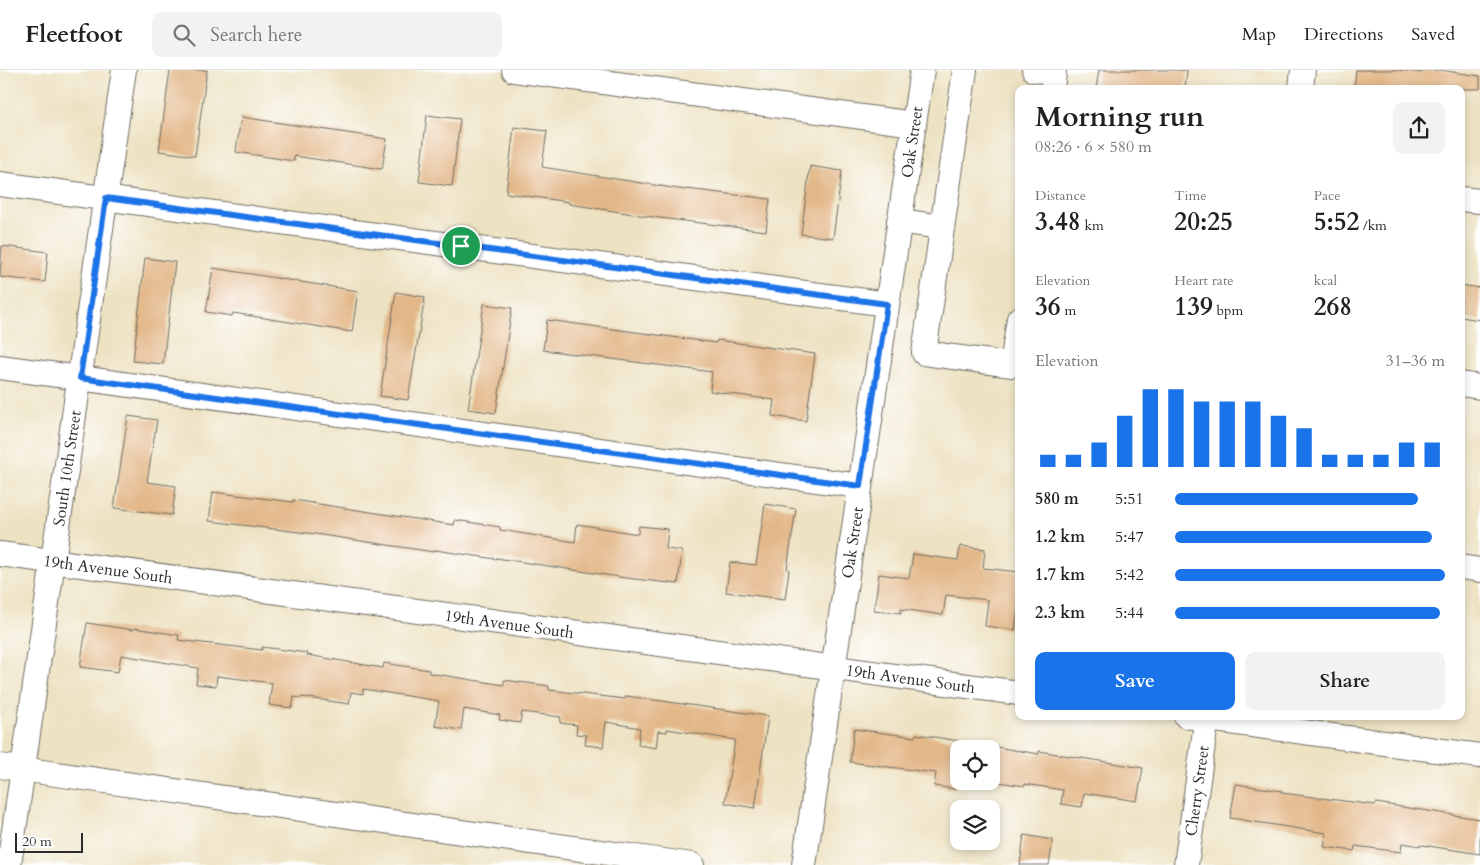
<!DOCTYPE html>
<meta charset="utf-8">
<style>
body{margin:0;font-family:Cardo,serif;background:#f2f2f2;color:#222;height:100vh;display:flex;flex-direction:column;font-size:19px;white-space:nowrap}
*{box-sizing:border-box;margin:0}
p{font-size:16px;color:#767676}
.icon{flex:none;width:28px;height:28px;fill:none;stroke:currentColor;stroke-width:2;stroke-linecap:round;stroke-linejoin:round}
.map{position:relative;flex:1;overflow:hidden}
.details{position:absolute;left:1015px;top:15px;width:450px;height:635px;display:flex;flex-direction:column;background:#fff;border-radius:10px;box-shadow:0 2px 8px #0003}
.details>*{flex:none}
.fabs{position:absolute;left:950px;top:670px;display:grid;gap:10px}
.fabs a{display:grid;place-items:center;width:50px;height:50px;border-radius:10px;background:#fff;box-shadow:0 2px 8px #0003;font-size:25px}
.scale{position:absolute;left:15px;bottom:12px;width:68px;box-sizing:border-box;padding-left:5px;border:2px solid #2b2b2b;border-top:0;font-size:14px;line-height:18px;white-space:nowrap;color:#2b2b2b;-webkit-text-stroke:4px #fff;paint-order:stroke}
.pin{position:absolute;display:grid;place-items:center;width:42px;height:42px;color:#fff;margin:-21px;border:2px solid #fff;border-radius:50%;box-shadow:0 1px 5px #0007}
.round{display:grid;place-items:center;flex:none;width:52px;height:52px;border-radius:10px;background:#f2f2f2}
.overview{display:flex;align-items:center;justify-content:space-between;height:85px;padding:0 20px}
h1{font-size:28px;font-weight:700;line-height:38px}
.figures{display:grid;grid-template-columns:repeat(3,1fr);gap:8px;height:85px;padding:5px 20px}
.figures div{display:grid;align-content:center}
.figures b{font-size:25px;font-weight:700}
.figures small{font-size:14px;font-weight:400}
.figures p{font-size:14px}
.chart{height:140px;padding:10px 20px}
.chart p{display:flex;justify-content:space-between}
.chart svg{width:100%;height:90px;margin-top:5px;stroke:#1a73e8;stroke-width:6}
.action{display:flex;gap:10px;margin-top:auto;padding:10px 20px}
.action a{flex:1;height:58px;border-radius:10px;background:#1a73e8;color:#fff;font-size:20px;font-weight:700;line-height:58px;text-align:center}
.action a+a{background:#f2f2f2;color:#222}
ul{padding:0 20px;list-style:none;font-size:16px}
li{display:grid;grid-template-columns:80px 60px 1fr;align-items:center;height:38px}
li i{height:12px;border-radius:6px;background:#1a73e8}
header{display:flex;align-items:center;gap:30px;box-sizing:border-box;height:70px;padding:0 25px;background:#fff;border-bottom:1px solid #e0e0e0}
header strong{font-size:24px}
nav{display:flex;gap:28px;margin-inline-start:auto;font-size:18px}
.search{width:350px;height:45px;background:#f2f2f2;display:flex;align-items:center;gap:12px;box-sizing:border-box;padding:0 18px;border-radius:10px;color:#767676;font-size:19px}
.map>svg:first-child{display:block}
.building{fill:#e3b889}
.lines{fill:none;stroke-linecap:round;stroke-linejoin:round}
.minor-casing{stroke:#6f6b60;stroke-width:26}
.minor{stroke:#fff;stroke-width:24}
.route-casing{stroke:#fff;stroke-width:10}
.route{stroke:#1a73e8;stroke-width:6}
.labels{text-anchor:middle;stroke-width:5;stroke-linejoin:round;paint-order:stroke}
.street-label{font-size:16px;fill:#2b2b2b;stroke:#fff}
</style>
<header>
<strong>Fleetfoot</strong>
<div class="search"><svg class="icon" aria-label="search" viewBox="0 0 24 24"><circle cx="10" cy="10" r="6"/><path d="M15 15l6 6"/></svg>Search here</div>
<nav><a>Map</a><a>Directions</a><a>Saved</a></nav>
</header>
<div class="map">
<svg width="1480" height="795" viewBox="0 0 1480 795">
<rect width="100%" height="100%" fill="#fff"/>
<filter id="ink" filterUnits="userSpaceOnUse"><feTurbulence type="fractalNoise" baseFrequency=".02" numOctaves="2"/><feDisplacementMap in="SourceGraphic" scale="10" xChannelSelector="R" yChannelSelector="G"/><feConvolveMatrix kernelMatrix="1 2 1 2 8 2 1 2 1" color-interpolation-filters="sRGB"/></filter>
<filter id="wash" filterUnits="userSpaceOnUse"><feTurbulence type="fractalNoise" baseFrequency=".0096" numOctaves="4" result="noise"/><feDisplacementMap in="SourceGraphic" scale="20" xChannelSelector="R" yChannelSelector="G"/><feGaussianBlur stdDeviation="1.12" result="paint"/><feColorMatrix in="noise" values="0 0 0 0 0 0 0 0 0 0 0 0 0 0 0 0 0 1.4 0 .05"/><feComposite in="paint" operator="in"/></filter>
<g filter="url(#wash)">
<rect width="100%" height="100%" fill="#ede2c2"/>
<g id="blocks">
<path class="building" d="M 170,0 L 207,0 L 195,86 L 159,81 Z
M 1099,0 L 1187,0 L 1185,19 L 1096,19 Z
M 1356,0 L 1400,0 L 1422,3 L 1423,0 L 1440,0 L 1480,6 L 1480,19 L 1354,19 Z
M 427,45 L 460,49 L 452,116 L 419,112 Z
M 241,47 L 387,69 L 382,99 L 294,86 L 294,91 L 236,82 Z
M 514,57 L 547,61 L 542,97 L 685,120 L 686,119 L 770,129 L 766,161 L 652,147 L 569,134 L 569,132 L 506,123 Z
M 810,96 L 842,101 L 833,168 L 801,164 Z
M 2,176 L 48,182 L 45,212 L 0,207 Z
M 145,188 L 175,192 L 163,294 L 133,291 Z
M 213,198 L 358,221 L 352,262 L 233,243 L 232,246 L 206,242 Z
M 1461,215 L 1480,218 L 1480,250 L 1461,247 Z
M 396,222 L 425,227 L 408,330 L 380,326 Z
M 484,234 L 512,238 L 496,343 L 468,339 Z
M 547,250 L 716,273 L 717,270 L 815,284 L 806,351 L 772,346 L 774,330 L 710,321 L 712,302 L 543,280 Z
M 128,346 L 157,350 L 147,412 L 176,416 L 172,445 L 114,438 Z
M 213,422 L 293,432 L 293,430 L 454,455 L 455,450 L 500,457 L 500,460 L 575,472 L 577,454 L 638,464 L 639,456 L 668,459 L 666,479 L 682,481 L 678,514 L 626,508 L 496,488 L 496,489 L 435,480 L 434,482 L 315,464 L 209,451 Z
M 765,434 L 796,439 L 787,499 L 789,500 L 785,529 L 726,522 L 730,492 L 756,495 Z
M 960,476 L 985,479 L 983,498 L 1019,502 L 1019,531 L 1015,560 L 985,556 L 988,530 L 946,525 L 943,545 L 901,539 L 901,543 L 874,540 L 879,504 L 909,508 L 913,484 L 958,490 Z
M 87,553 L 134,560 L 134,558 L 179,565 L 178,570 L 262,580 L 262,577 L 307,583 L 307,585 L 383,598 L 384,593 L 429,600 L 429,603 L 504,615 L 504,610 L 549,616 L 549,620 L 625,629 L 626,626 L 768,646 L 755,738 L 725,733 L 735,670 L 667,659 L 667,662 L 658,661 L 656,678 L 638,675 L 640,658 L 606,652 L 603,677 L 585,675 L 586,665 L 576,664 L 577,655 L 560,653 L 561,647 L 522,642 L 520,653 L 499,650 L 500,645 L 464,639 L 461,660 L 435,656 L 439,631 L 363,619 L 363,624 L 351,622 L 349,634 L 302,627 L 302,628 L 294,627 L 292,638 L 269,635 L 272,613 L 217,606 L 216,616 L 196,614 L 198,598 L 121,585 L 118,602 L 80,597 Z
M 854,659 L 915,667 L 916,664 L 1039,684 L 1039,681 L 1143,698 L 1137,731 L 1084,723 L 1082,737 L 1061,734 L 1063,720 L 1025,714 L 1025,716 L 991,711 L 991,679 L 959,679 L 959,706 L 957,706 L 955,719 L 934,716 L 936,703 L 850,692 Z
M 1236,714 L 1282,721 L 1282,723 L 1375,735 L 1376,733 L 1480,749 L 1480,784 L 1422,775 L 1421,776 L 1402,773 L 1401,782 L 1355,776 L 1354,781 L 1324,777 L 1326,763 L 1230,748 Z
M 1024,765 L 1053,770 L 1049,795 L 1020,795 Z"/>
</g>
</g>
<g filter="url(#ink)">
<use href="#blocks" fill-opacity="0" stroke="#6f6b60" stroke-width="1"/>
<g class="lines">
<defs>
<g id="minor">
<path d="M 514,0 L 914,54"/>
<path d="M 965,0 L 924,283 L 1012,295 L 1019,249"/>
<path d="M 1034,0 L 1054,3 L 1052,19"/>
<path d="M 1301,19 L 1303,0"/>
<path d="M 0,114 L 887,234"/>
<path d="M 1461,129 L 1480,131"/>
<path d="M 899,151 L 942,157"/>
<path d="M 0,297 L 860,416"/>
<path d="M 1461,314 L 1480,317"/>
<path id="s1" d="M 0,484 L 1019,623"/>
<path d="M 1461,497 L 1480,500"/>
<path d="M 1186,646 L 1480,686"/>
<path d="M 0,696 L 692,795"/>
<path id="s2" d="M 9,795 L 124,0"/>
<path id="s3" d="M 804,795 L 922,0"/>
<path id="s4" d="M 1186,795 L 1207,646"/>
</g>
</defs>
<use href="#minor" class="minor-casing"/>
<use href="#minor" class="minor"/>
</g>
</g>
<g class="lines" filter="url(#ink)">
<defs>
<path id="route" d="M 106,128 L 887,234 L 860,416 L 80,308 Z"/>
</defs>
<use href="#route" class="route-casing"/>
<use href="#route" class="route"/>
</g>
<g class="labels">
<g class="street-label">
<text dy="6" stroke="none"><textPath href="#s3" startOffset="731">Oak Street</textPath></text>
<text dy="6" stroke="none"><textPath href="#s2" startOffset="401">South 10th Street</textPath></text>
<text dy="6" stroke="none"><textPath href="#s3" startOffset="326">Oak Street</textPath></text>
<text dy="6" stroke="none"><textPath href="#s1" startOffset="109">19th Avenue South</textPath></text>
<text dy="6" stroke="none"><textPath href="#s1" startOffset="514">19th Avenue South</textPath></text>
<text dy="6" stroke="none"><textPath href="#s1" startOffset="919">19th Avenue South</textPath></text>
<text dy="6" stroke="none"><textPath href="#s4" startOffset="75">Cherry Street</textPath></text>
</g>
</g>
</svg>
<div class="fabs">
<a><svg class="icon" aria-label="locate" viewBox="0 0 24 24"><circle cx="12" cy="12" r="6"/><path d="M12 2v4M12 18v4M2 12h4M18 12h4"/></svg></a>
<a><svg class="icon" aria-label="layers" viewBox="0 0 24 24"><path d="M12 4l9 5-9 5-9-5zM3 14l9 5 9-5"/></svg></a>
</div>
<div class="scale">20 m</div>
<div class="pin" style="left:461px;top:176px;background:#1e9e55"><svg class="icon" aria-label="arrive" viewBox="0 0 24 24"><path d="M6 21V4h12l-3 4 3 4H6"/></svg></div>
<section class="details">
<div class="overview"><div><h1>Morning run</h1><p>08:26 · 6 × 580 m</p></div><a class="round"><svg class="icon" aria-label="share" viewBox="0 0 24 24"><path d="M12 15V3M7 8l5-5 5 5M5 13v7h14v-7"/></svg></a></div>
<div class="figures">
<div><p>Distance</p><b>3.48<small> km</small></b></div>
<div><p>Time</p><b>20:25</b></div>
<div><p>Pace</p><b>5:52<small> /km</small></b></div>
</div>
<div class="figures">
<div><p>Elevation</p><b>36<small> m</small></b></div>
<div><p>Heart rate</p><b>139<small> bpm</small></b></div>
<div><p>kcal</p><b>268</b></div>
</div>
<div class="chart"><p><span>Elevation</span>31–36 m</p>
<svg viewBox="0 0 160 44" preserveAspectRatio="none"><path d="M5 44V38M15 44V38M25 44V32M35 44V19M45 44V6M55 44V6M65 44V12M75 44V12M85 44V12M95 44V19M105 44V25M115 44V38M125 44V38M135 44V38M145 44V32M155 44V32"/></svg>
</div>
<ul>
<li><b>580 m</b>5:51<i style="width:90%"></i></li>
<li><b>1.2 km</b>5:47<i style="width:95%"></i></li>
<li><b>1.7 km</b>5:42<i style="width:100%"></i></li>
<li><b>2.3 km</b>5:44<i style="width:98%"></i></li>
</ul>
<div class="action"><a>Save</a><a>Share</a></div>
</section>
</div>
